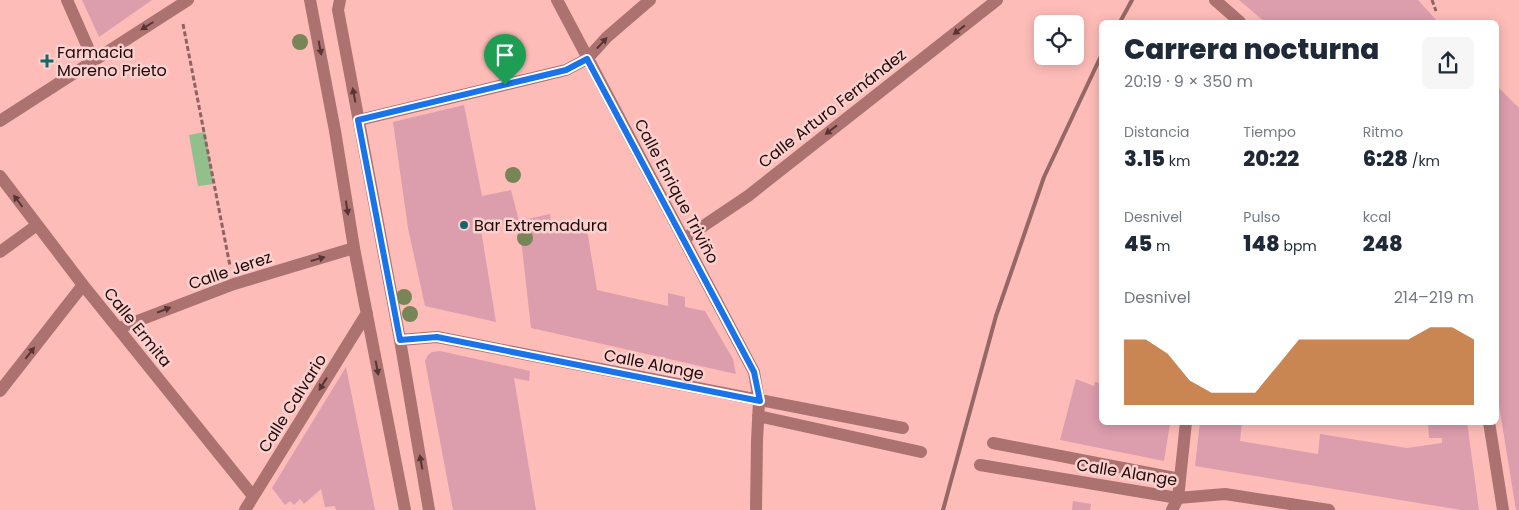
<!DOCTYPE html>
<html lang="es">
<meta charset="utf-8">
<style>
body{margin:0;font-family:Poppins,sans-serif;background:#f6f6f7;color:#1f2937;height:100vh;display:flex;flex-direction:column;font-size:19px;white-space:nowrap}
*{box-sizing:border-box;margin:0}
p{font-size:16px;color:#747a83}
.icon{flex:none;width:28px;height:28px;fill:none;stroke:currentColor;stroke-width:2;stroke-linecap:round;stroke-linejoin:round}
.map{position:relative;flex:1;overflow:hidden}
.drawer{position:absolute;left:1099px;top:20px;width:400px;height:405px;display:flex;flex-direction:column;background:#fff;border-radius:8px;box-shadow:0 2px 12px #0003}
.drawer>*{flex:none}
.tools{position:absolute;left:1034px;top:15px;display:grid;gap:10px}
.tools a{display:grid;place-items:center;width:50px;height:50px;border-radius:8px;background:#fff;box-shadow:0 2px 12px #0003;font-size:25px}
.pin{position:absolute;display:grid;place-items:center;width:42px;height:42px;color:#fff;margin:-51px -21px;border-radius:50% 50% 50% 0;rotate:-45deg;box-shadow:0 0 5px #0007}
.pin .icon{rotate:45deg}
.round{display:grid;place-items:center;flex:none;width:52px;height:52px;border-radius:8px;background:#f6f6f7}
.summary{display:flex;align-items:center;justify-content:space-between;height:85px;padding:0 25px}
h1{font-size:28px;font-weight:800;line-height:38px}
.stats{display:grid;grid-template-columns:repeat(3,1fr);gap:8px;height:85px;padding:5px 25px}
.stats div{display:grid;align-content:center}
.stats b{font-size:21px;font-weight:800}
.stats small{font-size:14px;font-weight:400}
.stats p{font-size:14px}
.chart{height:140px;padding:10px 25px}
.chart p{display:flex;justify-content:space-between}
.chart svg{width:100%;height:90px;margin-top:5px;fill:#b45309;opacity:.7}
.map>svg:first-child{display:block}
.green{fill:#92c08d}
.building{fill:#dc9dad}
.lines{fill:none;stroke-linecap:round;stroke-linejoin:round}
.path{stroke:#906361;stroke-width:3;stroke-dasharray:5 2.5;stroke-linecap:butt}
.street{stroke:#ab7270;stroke-width:12}
.rail{stroke:#956865;stroke-width:4}
.tree{fill:#788556}
.oneway{fill:#583433}
.route-casing{stroke:#fff;stroke-width:10}
.route{stroke:#1a73e8;stroke-width:6}
.poi-dot{fill:#18666b;stroke:#fad1ce;stroke-width:2}
.labels{text-anchor:middle;stroke-width:5;stroke-linejoin:round;paint-order:stroke}
.poi-label{font-size:16px;fill:#210a0a;stroke:#fad1ce;text-anchor:start}
.street-label{font-size:16px;fill:#210a0a;stroke:#fad1ce}
</style>
<div class="map">
<svg width="1519" height="510" viewBox="0 0 1519 510">
<rect width="100%" height="100%" fill="#febcb8"/>
<path class="green" d="M 205,132 L 214,184 L 198,186 L 189,135 Z"/>
<path class="building" d="M 82,0 L 152,0 L 99,37 Z
M 1239,0 L 1418,0 L 1438,22 L 1265,22 Z
M 1496,85 L 1519,108 L 1519,510 L 1516,510 L 1496,387 Z
M 464,105 L 482,196 L 511,190 L 519,221 L 550,214 L 552,229 L 586,224 L 597,290 L 668,306 L 668,293 L 685,297 L 685,307 L 705,311 L 733,359 L 736,374 L 531,328 L 519,221 L 481,230 L 496,322 L 425,306 L 408,228 L 393,122 Z
M 440,351 L 530,371 L 529,381 L 514,378 L 536,510 L 453,510 L 425,361 L 428,355 L 432,352 Z
M 346,367 L 375,510 L 336,510 L 335,506 L 325,507 L 321,489 L 304,504 L 300,499 L 294,505 L 290,501 L 285,505 L 272,488 Z
M 1076,379 L 1094,386 L 1095,382 L 1101,383 L 1101,422 L 1158,422 L 1170,424 L 1164,461 L 1060,440 Z
M 1200,422 L 1242,422 L 1240,441 L 1318,454 L 1320,434 L 1407,448 L 1442,443 L 1442,438 L 1429,438 L 1428,422 L 1467,422 L 1479,510 L 1461,510 L 1195,466 Z
M 1073,501 L 1091,504 L 1090,510 L 1072,510 Z"/>
<g class="lines">
<path class="path" d="M 1432,0 L 1436,11
M 183,24 L 230,266"/>
<path class="street" d="M 67,0 L 93,59
M 310,0 L 335,131 L 354,248 L 405,510
M 340,0 L 338,10 L 400,340 L 429,510
M 557,0 L 754,372 L 759,401 L 757,441 L 756,510
M 1215,0 L 1240,22
M 359,120 L 566,70 L 587,59 L 607,37 L 650,0
M 0,121 L 188,0
M 0,176 L 83,285 L 253,496
M 684,239 L 748,196 L 997,0
M 0,252 L 37,225
M 119,328 L 234,284 L 354,248
M 400,340 L 437,337 L 903,428
M 0,391 L 83,285
M 758,416 L 921,452
M 1489,422 L 1503,510
M 993,443 L 1180,479
M 980,465 L 1178,498 L 1225,494 L 1329,510
M 245,510 L 367,313
M 1172,510 L 1178,498 L 1186,422"/>
<path class="rail" d="M 1120,22 L 1132,0
M 943,510 L 996,316 L 1044,177 L 1101,56"/>
</g>
<g class="tree">
<circle cx="300" cy="42" r="8"/>
<circle cx="513" cy="175" r="8"/>
<circle cx="525" cy="238" r="8"/>
<circle cx="404" cy="297" r="8"/>
<circle cx="410" cy="314" r="8"/>
</g>
<defs><path id="oneway-solid" d="M-6-.8H1V-3.2L6.5 0L1 3.2V.8H-6Z" transform="scale(1.25)"/></defs>
<g class="oneway">
<use href="#oneway-solid" transform="translate(147 26) rotate(148)"/>
<use href="#oneway-solid" transform="translate(959 30) rotate(142)"/>
<use href="#oneway-solid" transform="translate(602 43) rotate(-47)"/>
<use href="#oneway-solid" transform="translate(320 48) rotate(79)"/>
<use href="#oneway-solid" transform="translate(354 95) rotate(-101)"/>
<use href="#oneway-solid" transform="translate(831 130) rotate(142)"/>
<use href="#oneway-solid" transform="translate(18 201) rotate(-127)"/>
<use href="#oneway-solid" transform="translate(347 208) rotate(81)"/>
<use href="#oneway-solid" transform="translate(318 259) rotate(-16)"/>
<use href="#oneway-solid" transform="translate(164 310) rotate(-21)"/>
<use href="#oneway-solid" transform="translate(30 353) rotate(-52)"/>
<use href="#oneway-solid" transform="translate(377 368) rotate(79)"/>
<use href="#oneway-solid" transform="translate(323 384) rotate(122)"/>
<use href="#oneway-solid" transform="translate(421 462) rotate(-100)"/>
</g>
<g class="lines">
<defs>
<path id="route" d="M 587,59 L 754,372 L 760,401 L 437,337 L 400,340 L 358,120 L 566,70 Z"/>
</defs>
<use href="#route" class="route-casing"/>
<use href="#route" class="route"/>
</g>
<g class="poi-dot">
<path d="M44.5 53.5h5v5h5v5h-5v5h-5v-5h-5v-5h5z"/>
<circle cx="464" cy="225" r="5"/>
</g>
<g class="labels">
<g class="poi-label">
<text x="57" y="58">Farmacia<tspan x="57" dy="18">Moreno Prieto</tspan></text>
<text x="474" y="231">Bar Extremadura</text>
</g>
<g class="street-label">
<text transform="translate(832 108) rotate(-38)" y="6">Calle Arturo Fernández</text>
<text transform="translate(677 191) rotate(62)" y="6">Calle Enrique Triviño</text>
<text transform="translate(230 270) rotate(-19)" y="6">Calle Jerez</text>
<text transform="translate(138 327) rotate(51)" y="6">Calle Ermita</text>
<text transform="translate(654 364) rotate(11)" y="6">Calle Alange</text>
<text transform="translate(292 403) rotate(-58)" y="6">Calle Calvario</text>
<text transform="translate(1127 472) rotate(9)" y="6">Calle Alange</text>
</g>
</g>
</svg>
<div class="tools">
<a><svg class="icon" aria-label="locate" viewBox="0 0 24 24"><circle cx="12" cy="12" r="6"/><path d="M12 2v4M12 18v4M2 12h4M18 12h4"/></svg></a>
</div>
<div class="pin" style="left:505px;top:85px;background:#1e9e55"><svg class="icon" aria-label="arrive" viewBox="0 0 24 24"><path d="M6 21V4h12l-3 4 3 4H6"/></svg></div>
<section class="drawer">
<div class="summary"><div><h1>Carrera nocturna</h1><p>20:19 · 9 × 350 m</p></div><a class="round"><svg class="icon" aria-label="share" viewBox="0 0 24 24"><path d="M12 15V3M7 8l5-5 5 5M5 13v7h14v-7"/></svg></a></div>
<div class="stats">
<div><p>Distancia</p><b>3.15<small> km</small></b></div>
<div><p>Tiempo</p><b>20:22</b></div>
<div><p>Ritmo</p><b>6:28<small> /km</small></b></div>
</div>
<div class="stats">
<div><p>Desnivel</p><b>45<small> m</small></b></div>
<div><p>Pulso</p><b>148<small> bpm</small></b></div>
<div><p>kcal</p><b>248</b></div>
</div>
<div class="chart"><p><span>Desnivel</span>214–219 m</p>
<svg viewBox="0 0 160 44" preserveAspectRatio="none"><path d="M0 44V12L10 12L20 19L30 32L40 38L50 38L60 38L70 25L80 12L90 12L100 12L110 12L120 12L130 12L140 6L150 6L160 12V44z"/></svg>
</div>
</section>
</div>
